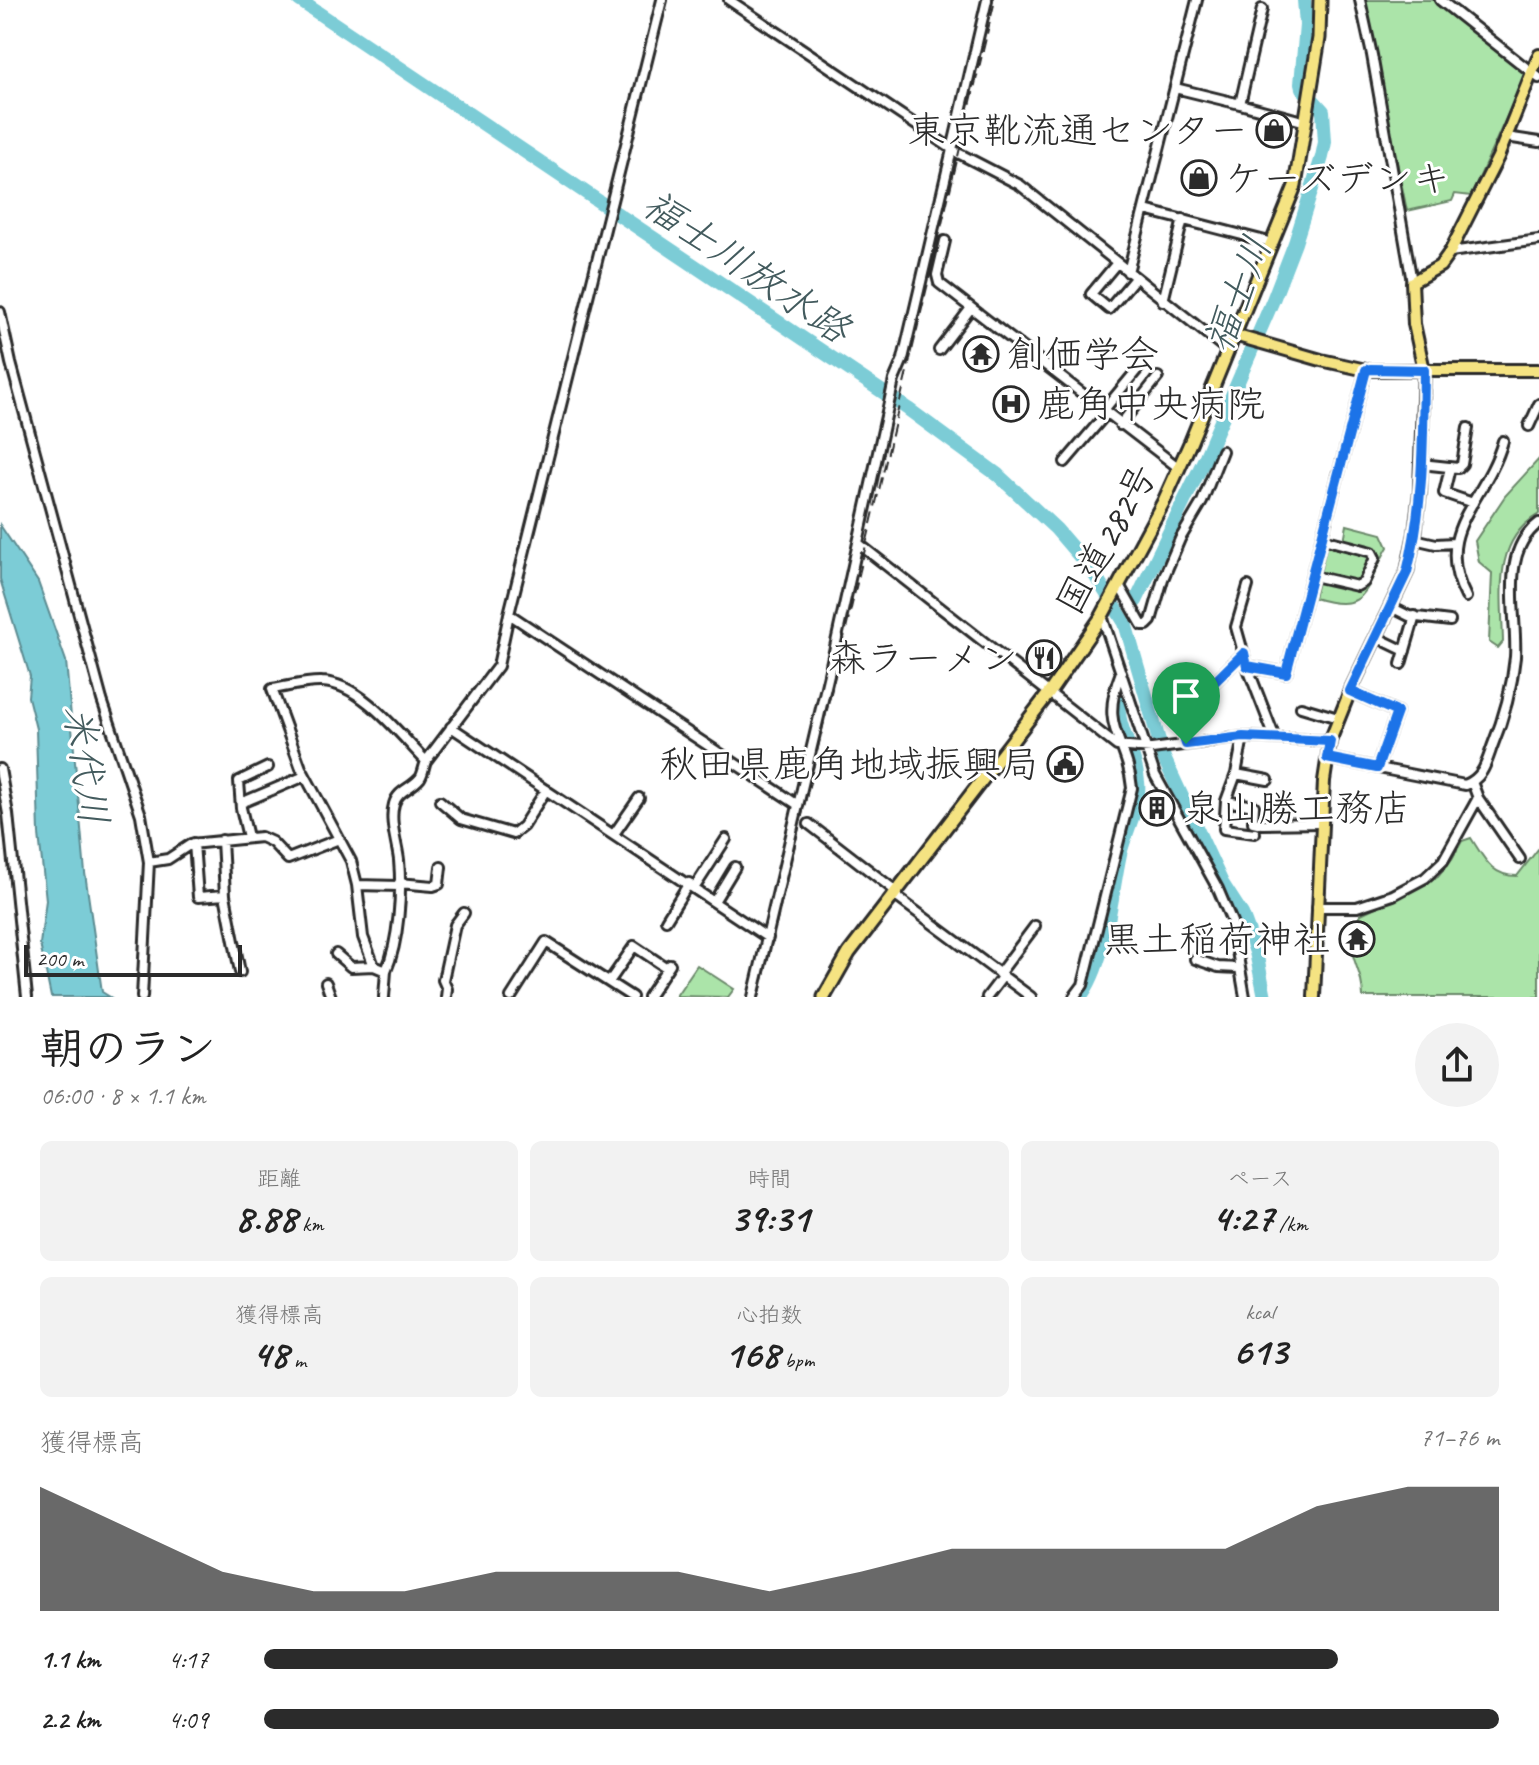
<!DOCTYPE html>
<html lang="ja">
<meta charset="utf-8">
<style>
body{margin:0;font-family:Caveat,"Klee One",sans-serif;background:#f2f2f2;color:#222;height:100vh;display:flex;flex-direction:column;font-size:30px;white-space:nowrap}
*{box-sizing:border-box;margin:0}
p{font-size:26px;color:#767676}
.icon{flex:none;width:44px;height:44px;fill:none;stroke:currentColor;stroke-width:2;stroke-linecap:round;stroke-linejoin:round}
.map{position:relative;height:997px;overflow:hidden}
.sheet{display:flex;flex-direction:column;background:#fff;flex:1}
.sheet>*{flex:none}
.scale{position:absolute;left:24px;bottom:20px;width:218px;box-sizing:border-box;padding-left:8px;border:4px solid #2b2b2b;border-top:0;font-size:22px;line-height:28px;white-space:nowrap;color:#2b2b2b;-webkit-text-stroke:6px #fff;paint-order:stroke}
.pin{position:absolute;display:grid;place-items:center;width:68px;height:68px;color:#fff;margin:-82px -34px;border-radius:50% 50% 50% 0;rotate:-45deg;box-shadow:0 0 8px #0007}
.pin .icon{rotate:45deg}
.round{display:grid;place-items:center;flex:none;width:84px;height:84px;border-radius:42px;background:#f2f2f2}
.summary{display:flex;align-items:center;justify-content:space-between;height:136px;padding:0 40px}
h1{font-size:44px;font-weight:800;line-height:60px}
.metrics{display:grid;grid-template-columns:repeat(3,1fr);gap:12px;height:136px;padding:8px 40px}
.metrics div{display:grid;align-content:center;border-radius:12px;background:#f2f2f2;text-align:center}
.metrics b{font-size:40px;font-weight:800}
.metrics small{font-size:22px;font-weight:400}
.metrics p{font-size:22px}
.chart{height:224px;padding:16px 40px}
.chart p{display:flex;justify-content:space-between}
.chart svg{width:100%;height:144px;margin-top:8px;fill:#2b2b2b;opacity:.7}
ul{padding:0 40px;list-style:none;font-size:26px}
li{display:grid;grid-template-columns:128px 96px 1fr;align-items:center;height:60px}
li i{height:20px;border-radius:10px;background:#2b2b2b}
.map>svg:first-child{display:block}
.green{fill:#abe4a9;stroke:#6b886a;stroke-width:2}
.water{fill:#7cccd6;stroke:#5c8c92;stroke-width:2}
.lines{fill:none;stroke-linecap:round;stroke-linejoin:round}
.river{stroke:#7cccd6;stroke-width:14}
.minor-casing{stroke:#2b2b2b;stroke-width:14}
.major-casing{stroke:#2b2b2b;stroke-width:16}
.highway-casing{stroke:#2b2b2b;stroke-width:17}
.minor{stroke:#fff;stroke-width:8}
.major{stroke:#f5e382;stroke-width:10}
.highway{stroke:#f5e382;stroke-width:11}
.rail{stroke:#2b2b2b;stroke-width:2;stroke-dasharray:12 6;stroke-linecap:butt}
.route-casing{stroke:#fff;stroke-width:16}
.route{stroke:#1a73e8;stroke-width:10}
.labels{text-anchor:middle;stroke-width:6;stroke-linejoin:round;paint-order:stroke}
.poi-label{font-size:38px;fill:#2b2b2b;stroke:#fff;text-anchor:end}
.street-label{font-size:38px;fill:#2b2b2b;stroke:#fff}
.water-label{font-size:40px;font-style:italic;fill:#435b5e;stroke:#fff}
</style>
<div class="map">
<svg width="1539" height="997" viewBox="0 0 1539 997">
<rect width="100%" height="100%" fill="#fff"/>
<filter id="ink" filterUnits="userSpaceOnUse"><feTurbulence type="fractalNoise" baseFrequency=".0125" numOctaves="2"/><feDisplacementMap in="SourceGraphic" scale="16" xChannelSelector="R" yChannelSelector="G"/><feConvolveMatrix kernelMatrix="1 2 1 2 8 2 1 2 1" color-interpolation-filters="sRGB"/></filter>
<g filter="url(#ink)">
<path class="green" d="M 1364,0 L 1435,0 L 1526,74 L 1471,196 L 1455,194 L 1452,201 L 1407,211 Z
M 1539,459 L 1539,514 C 1492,541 1502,595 1503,642 L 1498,648 L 1489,642 L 1492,573 L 1479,562 L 1475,541 L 1505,496 Z
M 1347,525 L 1382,534 L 1388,547 C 1365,585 1370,616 1314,598 L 1327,544 L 1343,546 Z
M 1471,838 C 1484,858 1491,876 1517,876 L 1539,848 L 1539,997 L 1363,997 C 1362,975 1357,971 1352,952 C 1350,939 1357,925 1361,914 L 1438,877 L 1452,859 L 1462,841 Z
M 697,965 L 734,989 L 728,997 L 676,996 Z"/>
<path class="water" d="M 0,525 L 38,582 L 66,661 L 85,873 L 102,992 L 110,997 L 51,997 L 40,944 L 46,900 L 39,834 L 36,729 L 28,697 L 30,676 L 0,579 Z"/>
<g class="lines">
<path class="river" d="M 299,0 L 908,409 L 998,475 L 1056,529 L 1093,572 L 1125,623 L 1164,758 L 1222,883 L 1242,914 L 1256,952 L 1265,997
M 1136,601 L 1206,456 L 1273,300 L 1295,243 L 1322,157 L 1325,142 L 1323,111 L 1302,88 L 1301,84 L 1306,25 L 1304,0
M 1080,997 C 1106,964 1111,895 1120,854 C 1125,832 1141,805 1138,782 C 1135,745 1112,728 1120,686"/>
<defs>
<path id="minor" d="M 729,0 L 958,153 L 1020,185 L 1227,350
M 1360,0 L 1372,55 L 1412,282
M 1440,0 L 1539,78
M 1262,9 L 1240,104 L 1306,122
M 1175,88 L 1240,104
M 1506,137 L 1539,142
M 1145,210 L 1273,243
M 945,241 L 937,275 L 939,283 L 1179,468
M 1450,252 L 1539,240
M 1116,264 L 1091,294 L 1109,309 L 1135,278
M 1128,272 L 1197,0
M 1163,301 L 1183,219
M 0,312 L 11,363 L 102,700 L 141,815 L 149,862 L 142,997
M 939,350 L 971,308
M 1103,411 L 1141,365
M 1120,425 L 1158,377
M 1529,426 L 1539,404
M 1065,462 L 1106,414
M 1421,464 L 1458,468 L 1462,464 L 1468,428
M 1450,468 L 1444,493 L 1473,503
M 1414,539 L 1436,544 L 1454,543
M 859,544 L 1117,746 L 1152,749 L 1243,737 L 1330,741
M 1313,576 L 1357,586 L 1364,582 L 1375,558 L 1372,552 L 1323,539
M 1119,585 L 1142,625 L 1147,625 L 1151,621 L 1163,579 L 1180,539 L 1202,502 L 1222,451
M 1248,586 L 1236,627 L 1247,666 L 1275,738
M 1466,597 C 1431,530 1486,502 1503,441
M 1391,607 L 1409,616 L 1450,621
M 509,614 L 798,805
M 1102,616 L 1155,775 L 1218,889 L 1232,922 L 1245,997
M 1376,637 L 1405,651
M 1401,664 L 1415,616
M 1247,666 L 1286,673 L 1366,370
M 1350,691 L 1397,712 L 1377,768
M 1301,707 L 1338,718
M 451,727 L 768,938
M 1243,737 L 1236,774 L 1226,801 L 1224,829 L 1255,833
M 1186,744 L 1178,718 L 1244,653
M 1327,758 L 1465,785 C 1483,778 1486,764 1492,747 C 1504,718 1512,688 1515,657 C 1518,614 1498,553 1539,523
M 0,769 L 8,814 L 27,997
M 1236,774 L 1268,780
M 1478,798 L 1520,859
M 440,801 L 461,819 L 513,834 L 523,826 L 546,790
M 1226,801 L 1254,806 L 1253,822 L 1262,824 L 1321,823
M 241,803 L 305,776
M 809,824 L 897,892
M 614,834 L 639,798
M 248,837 L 241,808 L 239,781 L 268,767
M 222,840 L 225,895 L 240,972
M 194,843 L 198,897 L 225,895
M 149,862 L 168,859 L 191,844 L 261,837 L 272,842 L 288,859 L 339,839
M 399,883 L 433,886 L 439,884 L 441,867
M 357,885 L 399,886
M 695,887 L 726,839
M 894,895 L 1031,997
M 715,900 L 735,867
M 1317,907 L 1357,907 L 1393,895 L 1425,878 L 1443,861 L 1478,798 L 1472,782
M 666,920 L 689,883
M 336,954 L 351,967 L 374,966 L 386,971 L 384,997
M 1195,959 L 1218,967 L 1238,968
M 374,966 L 363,937 L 357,885 L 351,861 L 301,768 L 272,689 C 288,687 306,681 322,682 C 361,683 400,735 426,761
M 386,971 C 399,941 402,893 399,860 C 397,843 389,821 394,804 C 398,790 411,789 420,778 C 423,774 424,766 426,761 L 498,666 L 509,614 L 662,0
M 999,974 L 1035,926
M 609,982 L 634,946 L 667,968
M 326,983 L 331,997
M 446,997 L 447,989 L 443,980 L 455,925 L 464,913
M 511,997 L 546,942 L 632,997
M 648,997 L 670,964
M 753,997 L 829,674 L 894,380 L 903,359 L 987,0
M 987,997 L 1003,976
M 1074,997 L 1083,985 L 1132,788 C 1127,737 1098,730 1121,672"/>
<path id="major" d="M 1234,335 L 1321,360 L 1366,370 L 1539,370
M 1314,997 L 1324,781 L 1330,741 L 1350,691 L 1407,572 L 1415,534 L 1420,492 L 1424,370 L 1414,324 L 1412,282 L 1440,266 L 1450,252 L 1498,157 L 1539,55"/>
<path id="highway" d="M 824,997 L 849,953 L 1049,693 L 1102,616 L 1164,501 L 1191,441 L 1295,186 L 1319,38 L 1320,0"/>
</defs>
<use href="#minor" class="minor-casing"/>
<use href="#major" class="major-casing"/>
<use href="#highway" class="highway-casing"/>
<use href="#minor" class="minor"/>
<use href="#major" class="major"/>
<use href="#highway" class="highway"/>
<path class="rail" d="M 759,997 L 995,0"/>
</g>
</g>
<g class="lines" filter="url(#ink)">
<defs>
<path id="route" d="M 1371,369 L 1424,370 C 1423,437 1424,506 1407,572 L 1350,691 L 1397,712 L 1377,768 L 1327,758 L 1330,741 L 1243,737 L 1186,744 L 1178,718 L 1244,653 L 1247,666 L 1286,673 L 1366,370 Z"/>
</defs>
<use href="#route" class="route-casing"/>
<use href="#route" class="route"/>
</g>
<defs>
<symbol id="shop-ring" viewBox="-11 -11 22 22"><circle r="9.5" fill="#fff" stroke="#2b2b2b" stroke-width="1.5"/><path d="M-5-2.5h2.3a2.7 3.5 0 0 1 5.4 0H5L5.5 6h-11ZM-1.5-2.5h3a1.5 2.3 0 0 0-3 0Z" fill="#2b2b2b"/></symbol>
<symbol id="temple-ring" viewBox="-11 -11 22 22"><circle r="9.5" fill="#fff" stroke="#2b2b2b" stroke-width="1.5"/><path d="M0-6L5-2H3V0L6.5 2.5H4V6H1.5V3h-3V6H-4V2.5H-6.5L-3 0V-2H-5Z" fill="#2b2b2b"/></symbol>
<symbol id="hospital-ring" viewBox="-11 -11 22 22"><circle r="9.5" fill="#fff" stroke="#2b2b2b" stroke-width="1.5"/><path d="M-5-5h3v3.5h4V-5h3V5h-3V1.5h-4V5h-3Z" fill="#2b2b2b"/></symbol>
<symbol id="restaurant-ring" viewBox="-11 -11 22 22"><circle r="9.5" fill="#fff" stroke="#2b2b2b" stroke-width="1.5"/><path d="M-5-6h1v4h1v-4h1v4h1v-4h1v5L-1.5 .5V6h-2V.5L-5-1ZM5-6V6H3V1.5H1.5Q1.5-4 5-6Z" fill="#2b2b2b"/></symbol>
<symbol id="civic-ring" viewBox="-11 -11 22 22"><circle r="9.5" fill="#fff" stroke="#2b2b2b" stroke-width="1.5"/><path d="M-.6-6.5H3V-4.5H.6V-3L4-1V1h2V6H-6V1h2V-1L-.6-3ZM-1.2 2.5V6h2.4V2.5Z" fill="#2b2b2b"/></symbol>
<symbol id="building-ring" viewBox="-11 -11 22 22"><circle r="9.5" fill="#fff" stroke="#2b2b2b" stroke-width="1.5"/><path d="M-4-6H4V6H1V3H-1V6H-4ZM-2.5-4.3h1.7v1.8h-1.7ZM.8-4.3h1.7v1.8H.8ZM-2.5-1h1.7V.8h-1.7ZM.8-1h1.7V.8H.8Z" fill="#2b2b2b"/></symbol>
</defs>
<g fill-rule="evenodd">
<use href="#shop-ring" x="1254" y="110" width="40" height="40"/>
<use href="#shop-ring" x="1179" y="158" width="40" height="40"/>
<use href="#temple-ring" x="961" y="334" width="40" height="40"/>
<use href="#hospital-ring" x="991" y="384" width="40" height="40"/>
<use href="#restaurant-ring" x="1024" y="638" width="40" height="40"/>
<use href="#civic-ring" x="1045" y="744" width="40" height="40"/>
<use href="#building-ring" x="1137" y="788" width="40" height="40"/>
<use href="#temple-ring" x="1337" y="919" width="40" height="40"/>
</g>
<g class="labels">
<g class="poi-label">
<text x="1248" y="143">東京靴流通センター</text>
<text x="1225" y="191" text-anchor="start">ケーズデンキ</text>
<text x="1007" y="367" text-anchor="start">創価学会</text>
<text x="1037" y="417" text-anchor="start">鹿角中央病院</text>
<text x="1018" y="671">森ラーメン</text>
<text x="1039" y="777">秋田県鹿角地域振興局</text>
<text x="1183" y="821" text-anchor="start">泉山勝工務店</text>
<text x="1331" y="952">黒土稲荷神社</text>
</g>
<g class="street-label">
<text transform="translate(1106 539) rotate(-61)" y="13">国道282号</text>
</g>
<g class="water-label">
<text transform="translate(747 266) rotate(34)" y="14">福士川放水路</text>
<text transform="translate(1237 294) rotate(-69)" y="14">福士川</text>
<text transform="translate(87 765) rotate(82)" y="14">米代川</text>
</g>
</g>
</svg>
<div class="scale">200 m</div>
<div class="pin" style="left:1186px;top:744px;background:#1e9e55"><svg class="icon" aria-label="arrive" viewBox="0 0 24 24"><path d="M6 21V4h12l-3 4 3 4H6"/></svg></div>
</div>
<section class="sheet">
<div class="summary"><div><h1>朝のラン</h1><p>06:00 · 8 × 1.1 km</p></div><a class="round"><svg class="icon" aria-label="share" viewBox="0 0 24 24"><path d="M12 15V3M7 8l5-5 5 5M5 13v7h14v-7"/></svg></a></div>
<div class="metrics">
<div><p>距離</p><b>8.88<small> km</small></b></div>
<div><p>時間</p><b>39:31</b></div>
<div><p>ペース</p><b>4:27<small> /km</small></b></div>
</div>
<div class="metrics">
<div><p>獲得標高</p><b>48<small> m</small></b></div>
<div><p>心拍数</p><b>168<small> bpm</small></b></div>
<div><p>kcal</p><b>613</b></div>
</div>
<div class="chart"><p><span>獲得標高</span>71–76 m</p>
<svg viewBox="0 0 160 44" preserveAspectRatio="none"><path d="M0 44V6L10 19L20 32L30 38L40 38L50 32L60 32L70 32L80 38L90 32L100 25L110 25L120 25L130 25L140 12L150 6L160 6V44z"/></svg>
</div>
<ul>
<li><b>1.1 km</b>4:17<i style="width:87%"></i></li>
<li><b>2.2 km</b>4:09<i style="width:100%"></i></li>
</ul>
</section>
